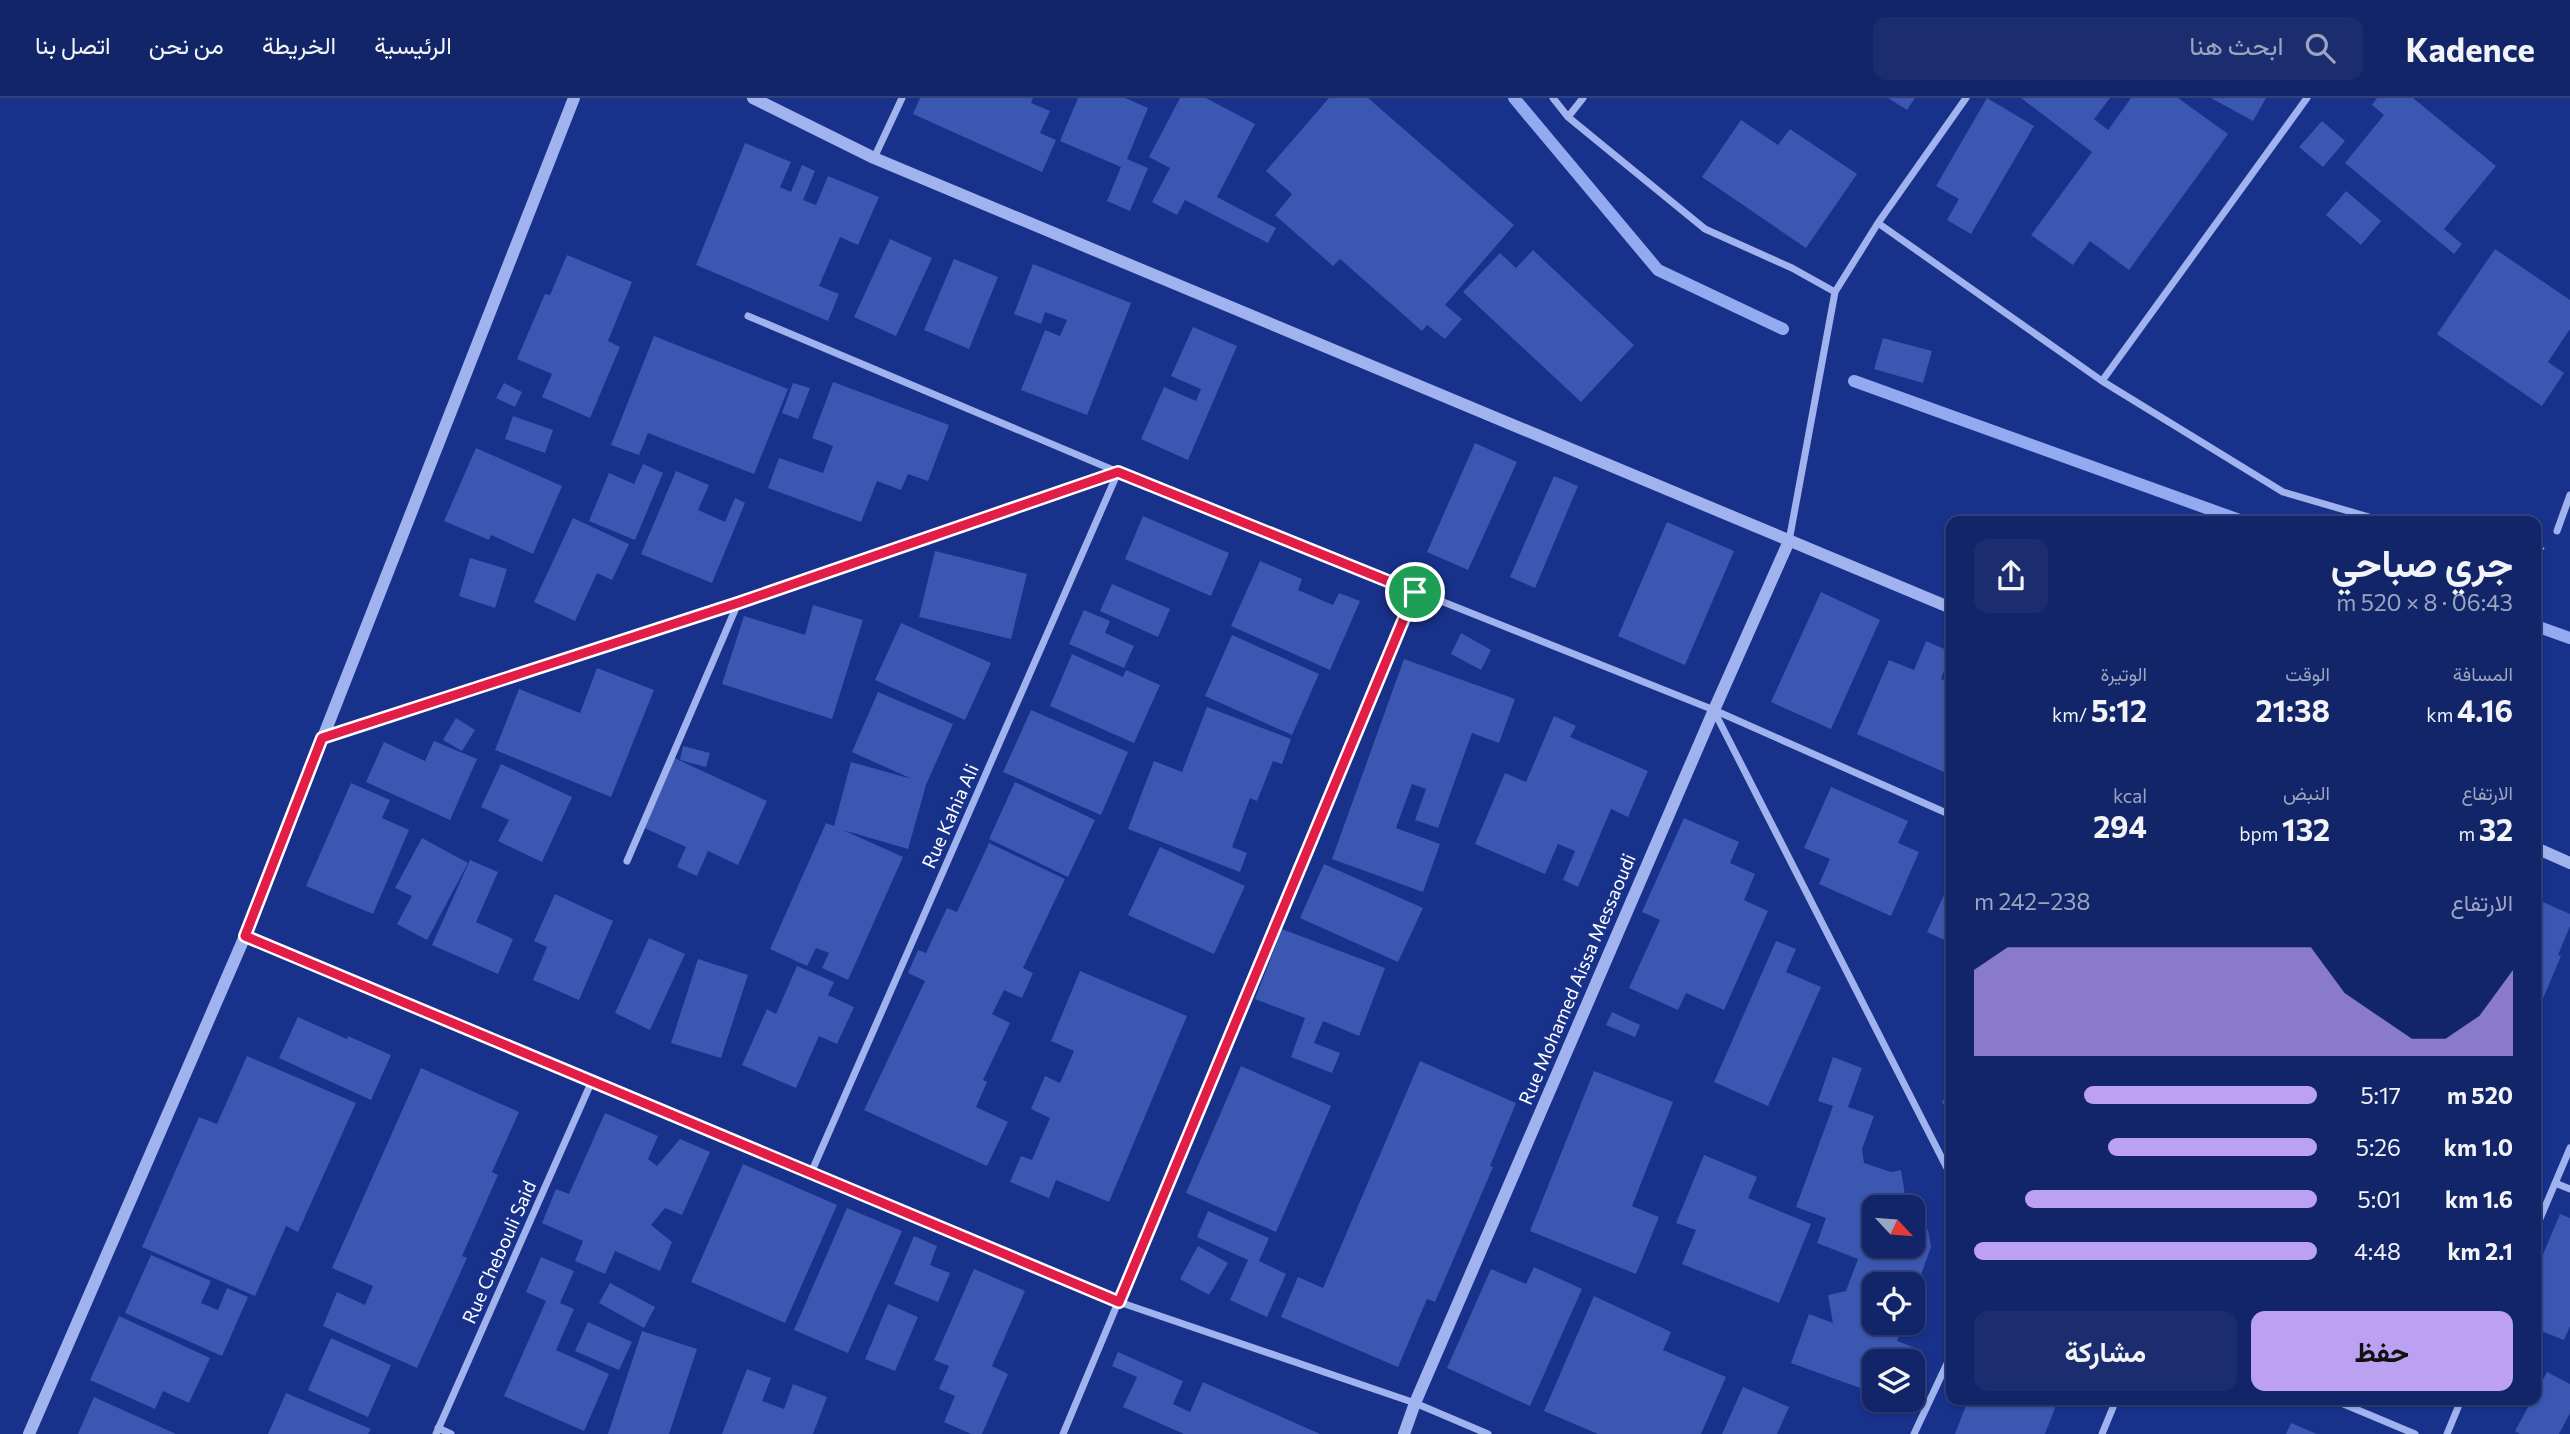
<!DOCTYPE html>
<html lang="ar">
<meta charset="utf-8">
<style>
body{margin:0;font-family:Commissioner,Vazirmatn,sans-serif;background:#1b2d6e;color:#f1f3f6;direction:rtl;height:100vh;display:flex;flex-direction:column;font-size:26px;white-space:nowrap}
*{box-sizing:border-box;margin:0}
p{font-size:23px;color:#9ca5c0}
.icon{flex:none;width:38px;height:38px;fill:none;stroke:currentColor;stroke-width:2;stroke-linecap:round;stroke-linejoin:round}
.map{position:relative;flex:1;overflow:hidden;direction:ltr}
.drawer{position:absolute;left:1946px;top:418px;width:595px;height:889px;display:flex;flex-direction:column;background:#122568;border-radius:14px;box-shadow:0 2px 5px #0004,0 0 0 2px #31427c;direction:rtl}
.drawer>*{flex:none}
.needle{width:46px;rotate:116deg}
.buttons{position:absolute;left:1862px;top:1097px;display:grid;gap:14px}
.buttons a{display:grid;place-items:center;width:63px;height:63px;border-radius:14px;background:#122568;box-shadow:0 2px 5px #0004,0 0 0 2px #31427c;font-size:35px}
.pin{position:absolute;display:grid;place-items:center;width:60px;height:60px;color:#fff;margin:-30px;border:4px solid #fff;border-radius:50%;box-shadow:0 2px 7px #0007}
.round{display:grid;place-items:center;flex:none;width:74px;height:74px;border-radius:14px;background:#1b2d6e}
.head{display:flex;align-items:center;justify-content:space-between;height:119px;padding:0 28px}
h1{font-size:38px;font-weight:700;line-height:52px}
.figures{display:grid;grid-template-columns:repeat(3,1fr);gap:10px;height:119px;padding:7px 28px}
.figures div{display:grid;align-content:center}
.figures b{font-size:30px;font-weight:700}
.figures small{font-size:19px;font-weight:400}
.figures p{font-size:19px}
.chart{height:196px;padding:14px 28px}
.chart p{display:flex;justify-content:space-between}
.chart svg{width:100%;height:126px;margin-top:7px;fill:#bca0f2;opacity:.7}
.button{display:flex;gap:14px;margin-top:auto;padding:14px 28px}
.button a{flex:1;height:80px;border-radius:14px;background:#bca0f2;color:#111;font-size:28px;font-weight:700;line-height:80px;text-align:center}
.button a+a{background:#1b2d6e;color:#f1f3f6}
ul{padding:0 28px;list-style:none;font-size:23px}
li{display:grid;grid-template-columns:112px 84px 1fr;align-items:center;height:52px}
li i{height:18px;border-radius:9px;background:#bca0f2}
header{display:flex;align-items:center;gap:42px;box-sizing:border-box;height:98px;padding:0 35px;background:#122568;border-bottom:2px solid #31427c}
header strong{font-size:33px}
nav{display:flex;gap:38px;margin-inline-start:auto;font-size:24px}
.search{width:490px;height:63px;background:#1b2d6e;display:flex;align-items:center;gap:18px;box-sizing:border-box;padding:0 24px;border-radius:14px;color:#9ca5c0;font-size:26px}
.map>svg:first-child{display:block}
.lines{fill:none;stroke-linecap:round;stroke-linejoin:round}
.stream{stroke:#93aaf1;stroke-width:12}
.building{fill:#3c57b1}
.path{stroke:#a0b3ee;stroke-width:4.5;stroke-dasharray:3.5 5;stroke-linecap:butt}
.minor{stroke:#a0b3ee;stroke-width:7}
.tertiary{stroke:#a0b3ee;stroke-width:12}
.route-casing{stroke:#fff;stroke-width:14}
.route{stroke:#e11d48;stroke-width:9}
.labels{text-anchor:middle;stroke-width:6;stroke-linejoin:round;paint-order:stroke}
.street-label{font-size:19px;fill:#fff;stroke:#18318a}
</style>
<header>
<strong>Kadence</strong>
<div class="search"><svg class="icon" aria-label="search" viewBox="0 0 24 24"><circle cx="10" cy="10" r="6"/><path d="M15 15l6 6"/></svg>ابحث هنا</div>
<nav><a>الرئيسية</a><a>الخريطة</a><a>من نحن</a><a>اتصل بنا</a></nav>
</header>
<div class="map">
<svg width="2570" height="1336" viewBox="0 0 2570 1336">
<rect width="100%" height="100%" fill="#18318a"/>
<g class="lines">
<path class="stream" d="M 1514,0 L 1658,172 L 1783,231
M 1854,283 L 2245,424
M 2536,528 L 2570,540"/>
</g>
<path class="building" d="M 920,0 L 1033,0 L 1031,5 L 1050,13 L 1040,35 L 1056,42 L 1042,74 L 913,16 Z
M 1078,0 L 1125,0 L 1148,10 L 1127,61 L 1148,70 L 1130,113 L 1107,103 L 1121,69 L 1060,43 Z
M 1180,0 L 1206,0 L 1255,26 L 1217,99 L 1276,130 L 1268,145 L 1185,102 L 1177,117 L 1152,104 L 1170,70 L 1149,59 Z
M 1329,0 L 1368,0 L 1514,127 L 1445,207 L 1462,221 L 1445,241 L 1427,227 L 1422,233 L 1340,161 L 1333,168 L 1275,117 L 1292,96 L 1266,73 Z
M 1888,0 L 1915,0 L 1907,12 Z
M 1987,0 L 2034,28 L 1971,136 L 1947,122 L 1959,101 L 1936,88 Z
M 2021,0 L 2110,0 L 2094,21 L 2108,32 L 2131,0 L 2178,0 L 2228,36 L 2129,172 L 2090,143 L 2073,167 L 2031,137 L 2092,54 Z
M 2211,0 L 2266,0 L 2253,23 Z
M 2377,0 L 2413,0 L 2496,68 L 2444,131 L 2462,146 L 2454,156 L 2345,65 L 2384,17 L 2372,7 Z
M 1741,22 L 1778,47 L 1790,31 L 1857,76 L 1806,150 L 1702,79 Z
M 2322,23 L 2345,43 L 2323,69 L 2299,49 Z
M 745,45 L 791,64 L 780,89 L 791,94 L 802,67 L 815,73 L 803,102 L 816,107 L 828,78 L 879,99 L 858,147 L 840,139 L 819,188 L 839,196 L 828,223 L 696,167 Z
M 2346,93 L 2381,123 L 2361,147 L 2326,117 Z
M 890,141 L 932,160 L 896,238 L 854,219 Z
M 2495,151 L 2570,202 L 2570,231 L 2548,264 L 2564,275 L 2542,308 L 2437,236 Z
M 1533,152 L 1634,247 L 1581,304 L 1463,194 L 1500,155 L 1516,170 Z
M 567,157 L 632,184 L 608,243 L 620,249 L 590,320 L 542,299 L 552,276 L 517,261 L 545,196 L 550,197 Z
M 954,161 L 998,179 L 969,251 L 924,232 Z
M 1033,166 L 1131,205 L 1087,317 L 1021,292 L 1045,232 L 1060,238 L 1067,222 L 1045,214 L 1041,226 L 1014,216 Z
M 1193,229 L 1237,248 L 1188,362 L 1141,341 L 1164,289 L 1196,303 L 1201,291 L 1171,278 Z
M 654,238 L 788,291 L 754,376 L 648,335 L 639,357 L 611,347 Z
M 1883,240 L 1932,253 L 1923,285 L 1874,271 Z
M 833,284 L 949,327 L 928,383 L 908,376 L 901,392 L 877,383 L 861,424 L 768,390 L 779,360 L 823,375 L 833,348 L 812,340 Z
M 504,285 L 522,294 L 515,309 L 496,300 Z
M 793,285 L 810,290 L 798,321 L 782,315 Z
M 513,318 L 553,332 L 545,355 L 505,341 Z
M 1475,345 L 1517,364 L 1468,472 L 1427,454 Z
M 476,350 L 562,388 L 533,456 L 491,437 L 489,442 L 444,423 Z
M 643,366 L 663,375 L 635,442 L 589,423 L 609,375 L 634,386 Z
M 676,373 L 709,387 L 698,412 L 725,424 L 735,400 L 745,405 L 712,485 L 641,456 Z
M 1554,378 L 1578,388 L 1535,490 L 1510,479 Z
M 1143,418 L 1229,455 L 1211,498 L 1125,461 Z
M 573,420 L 629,446 L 612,482 L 597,475 L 575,523 L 534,504 Z
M 1667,424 L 1734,453 L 1685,567 L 1618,538 Z
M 935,453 L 1027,476 L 1011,541 L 919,519 Z
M 470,460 L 507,471 L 495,510 L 459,498 Z
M 1260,463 L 1302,481 L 1298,492 L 1333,507 L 1339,495 L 1360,503 L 1330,572 L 1231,528 Z
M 1112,486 L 1170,511 L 1158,539 L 1100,513 Z
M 1821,494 L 1880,522 L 1831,631 L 1771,604 Z
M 813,507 L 863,522 L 832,621 L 722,586 L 744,518 L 805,537 Z
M 1084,512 L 1110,523 L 1105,535 L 1134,548 L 1124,570 L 1069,546 Z
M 901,525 L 991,565 L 965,622 L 875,582 Z
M 1461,535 L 1491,552 L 1481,572 L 1451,556 Z
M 1232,537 L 1319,576 L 1292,637 L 1205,598 Z
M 1926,543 L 1951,554 L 1941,581 L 1951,585 L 1951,677 L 1857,636 L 1889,562 L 1914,572 Z
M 1072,556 L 1123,579 L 1126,572 L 1160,587 L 1134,645 L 1050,608 Z
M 1404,561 L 1515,601 L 1499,645 L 1472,635 L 1438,730 L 1415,722 L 1426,691 L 1412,686 L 1396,730 L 1440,746 L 1423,794 L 1332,761 Z
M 597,570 L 654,592 L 611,699 L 495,652 L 519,591 L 580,615 Z
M 878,594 L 953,626 L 926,687 L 908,751 L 843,732 L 903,759 L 848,882 L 822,870 L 829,855 L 816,850 L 807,868 L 770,851 L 826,725 L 834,728 L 851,664 L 912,681 L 852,654 Z
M 1207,609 L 1291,641 L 1282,666 L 1273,663 L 1257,703 L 1250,700 L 1232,749 L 1247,755 L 1240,774 L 1128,731 L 1154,663 L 1182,674 Z
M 1031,612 L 1128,654 L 1101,717 L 1003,674 Z
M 1554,618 L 1576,628 L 1570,639 L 1648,673 L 1628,719 L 1611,711 L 1578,789 L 1563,782 L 1575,753 L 1558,746 L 1545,776 L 1475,746 L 1505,675 L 1526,684 Z
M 456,620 L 475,632 L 462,653 L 443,642 Z
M 434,643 L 477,661 L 450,722 L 366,684 L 384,644 L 425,663 Z
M 683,648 L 710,655 L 706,669 L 680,662 Z
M 672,659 L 767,703 L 738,767 L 708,753 L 697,778 L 677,769 L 686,749 L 640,728 Z
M 501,666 L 572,699 L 542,764 L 498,743 L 509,722 L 481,709 Z
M 1015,684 L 1095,722 L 1068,779 L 989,741 Z
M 351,685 L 390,702 L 382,720 L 409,732 L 373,816 L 306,788 Z
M 1831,689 L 1908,723 L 1898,745 L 1919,754 L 1891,818 L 1819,786 L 1830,761 L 1804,750 Z
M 1684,720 L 1739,744 L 1730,765 L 1755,776 L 1744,802 L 1768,813 L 1724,912 L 1686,895 L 1678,912 L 1629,890 L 1660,822 L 1642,814 Z
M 422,740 L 468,765 L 427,842 L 397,826 L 412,798 L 395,790 Z
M 989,745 L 1065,781 L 1023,870 L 1033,875 L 1022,900 L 1004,892 L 992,916 L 1010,925 L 983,982 L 987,984 L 976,1009 L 1008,1024 L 987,1068 L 864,1012 L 925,883 L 908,875 L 918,852 L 926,855 L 947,810 L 957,814 Z
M 1160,749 L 1245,788 L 1214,856 L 1128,817 Z
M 470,762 L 498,774 L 476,824 L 513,841 L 498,876 L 432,847 Z
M 1324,766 L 1423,810 L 1398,864 L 1300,820 Z
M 1951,782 L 1951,845 L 1927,834 Z
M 555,796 L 613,823 L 579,902 L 533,882 L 547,849 L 534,843 Z
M 2536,801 L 2570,816 L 2570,828 L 2558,857 L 2561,858 L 2536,917 Z
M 1282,831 L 1385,870 L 1359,938 L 1323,923 L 1314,945 L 1340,955 L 1332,975 L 1291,959 L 1305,920 L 1255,901 Z
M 649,840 L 685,856 L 650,932 L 615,915 Z
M 1776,843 L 1796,851 L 1786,874 L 1821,889 L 1768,1008 L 1714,984 Z
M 698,861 L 748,877 L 721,960 L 671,945 Z
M 797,868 L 834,884 L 828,897 L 854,909 L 837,946 L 819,938 L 796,990 L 742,967 L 767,911 L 776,916 Z
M 1080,873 L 1187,918 L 1109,1104 L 1056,1082 L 1049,1100 L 1010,1084 L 1021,1058 L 1032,1062 L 1050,1020 L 1031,1011 L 1045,978 L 1060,985 L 1074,953 L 1051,943 Z
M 1612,914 L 1640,927 L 1635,939 L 1606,927 Z
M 298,919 L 347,941 L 348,938 L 391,957 L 371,1002 L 279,960 Z
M 247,958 L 356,1005 L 298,1134 L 286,1128 L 255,1198 L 142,1149 L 199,1019 L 217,1026 Z
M 1833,959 L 1862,970 L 1848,1009 L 1874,1018 L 1862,1051 L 1864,1065 L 1891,1074 L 1901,1072 L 1907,1110 L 1874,1110 L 1874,1148 L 1913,1148 L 1913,1126 L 1928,1132 L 1931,1149 L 1913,1199 L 1913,1186 L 1874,1186 L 1874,1225 L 1904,1225 L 1897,1243 L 1921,1252 L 1913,1272 L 1913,1264 L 1874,1264 L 1874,1295 L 1791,1265 L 1809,1216 L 1833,1225 L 1828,1197 L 1846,1193 L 1858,1161 L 1817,1145 L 1826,1120 L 1796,1109 L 1833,1008 L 1818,1003 Z
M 1420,963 L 1516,1005 L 1490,1068 L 1493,1069 L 1435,1204 L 1427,1201 L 1398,1269 L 1281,1219 L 1298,1179 L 1323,1190 Z
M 1241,968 L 1331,1008 L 1276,1134 L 1186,1095 Z
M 421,970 L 519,1014 L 492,1074 L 498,1077 L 462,1158 L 467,1160 L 417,1270 L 323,1228 L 337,1194 L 365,1207 L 373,1188 L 332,1170 Z
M 1594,973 L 1673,1004 L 1632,1108 L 1659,1119 L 1636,1176 L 1530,1133 Z
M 1951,986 L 1951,1009 L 1942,1005 Z
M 605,1015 L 658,1038 L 648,1061 L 657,1068 L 680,1041 L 710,1054 L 682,1117 L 665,1110 L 651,1127 L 672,1144 L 660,1173 L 615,1153 L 605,1176 L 575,1163 L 583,1143 L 542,1125 L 556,1091 L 569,1096 Z
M 1704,1057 L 1757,1079 L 1748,1100 L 1811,1126 L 1779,1205 L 1682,1166 L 1696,1132 L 1676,1125 Z
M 743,1066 L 837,1107 L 785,1225 L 691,1184 Z
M 847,1110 L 902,1133 L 848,1255 L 794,1232 Z
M 1208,1113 L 1269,1140 L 1259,1163 L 1286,1176 L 1267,1219 L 1230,1202 L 1248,1162 L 1197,1139 Z
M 2560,1116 L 2570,1120 L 2570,1228 L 2564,1242 L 2536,1231 L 2536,1173 Z
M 914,1138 L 937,1148 L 930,1167 L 950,1175 L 938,1204 L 894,1186 Z
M 1198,1148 L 1228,1165 L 1209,1197 L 1180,1181 Z
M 151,1157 L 211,1183 L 201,1205 L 218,1212 L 227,1190 L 248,1199 L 222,1258 L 125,1215 Z
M 541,1159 L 574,1173 L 560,1205 L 574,1211 L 556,1252 L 609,1276 L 584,1333 L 504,1298 L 546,1203 L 526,1194 Z
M 1534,1169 L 1582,1191 L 1530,1308 L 1447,1270 L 1491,1171 L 1526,1186 Z
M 974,1171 L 1025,1193 L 992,1268 L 1008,1276 L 982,1336 L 971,1336 L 944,1324 L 955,1298 L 939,1291 L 949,1268 L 934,1262 Z
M 610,1185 L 655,1209 L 644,1230 L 599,1205 Z
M 1594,1198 L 1671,1234 L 1663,1252 L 1726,1279 L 1701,1336 L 1598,1336 L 1544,1313 Z
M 888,1206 L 918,1219 L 895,1273 L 865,1261 Z
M 119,1218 L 210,1260 L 189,1305 L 163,1293 L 155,1311 L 90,1282 Z
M 588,1224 L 632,1244 L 619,1272 L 575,1253 Z
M 642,1233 L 697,1251 L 669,1336 L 608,1336 Z
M 331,1240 L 391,1267 L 368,1319 L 308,1292 Z
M 1118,1254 L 1183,1283 L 1173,1306 L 1190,1314 L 1203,1284 L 1320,1336 L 1184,1336 L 1123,1309 L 1137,1279 L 1112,1268 Z
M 747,1271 L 771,1280 L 762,1303 L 784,1311 L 793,1286 L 827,1299 L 813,1336 L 722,1336 Z
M 2547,1274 L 2570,1286 L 2570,1315 L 2559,1336 L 2520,1336 L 2515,1333 L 2532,1302 L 2536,1302 L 2536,1295 Z
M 1743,1289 L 1789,1309 L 1777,1336 L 1722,1336 Z
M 286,1295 L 371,1331 L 368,1336 L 268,1336 Z
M 94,1299 L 176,1336 L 78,1336 Z
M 1968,1302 L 2058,1302 L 2045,1336 L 1955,1336 Z
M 2291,1325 L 2317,1336 L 2286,1336 Z"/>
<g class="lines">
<path class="path" d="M 2536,457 L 2543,449"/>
<path class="minor" d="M 1553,0 L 1568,19 L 1705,131 L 1792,170 L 1835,194 L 1878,125 L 2102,283 L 2283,394 L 2386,424
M 1568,19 L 1583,0
M 874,60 L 902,0
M 1878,125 L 1966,0
M 748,218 L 1118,374 L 811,1075
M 2102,283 L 2307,0
M 2557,433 L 2570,397
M 1789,443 L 1835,194
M 1714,613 L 1951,1078
M 323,640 L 738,505 L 1118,374 L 1714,612 L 1951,717
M 627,763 L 738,505
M 245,838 L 1119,1204 L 1415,1305 L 1488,1336
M 2555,1085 L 2570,1091
M 2536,1130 L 2570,1050
M 2334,1302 L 2415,1336
M 438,1330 L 451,1336
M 436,1336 L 591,985
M 1063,1336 L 1415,494
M 1914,1336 L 1951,1257
M 2102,1336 L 2116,1302
M 2447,1336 L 2461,1302"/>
<path class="tertiary" d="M 753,0 L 874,60 L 1951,510
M 2536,750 L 2570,765
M 29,1336 L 245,838 L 574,0
M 1404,1336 L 1415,1305 L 1714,612 L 1789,443"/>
</g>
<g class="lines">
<defs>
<path id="route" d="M 1118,374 L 1415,494 L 1119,1204 L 245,838 L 322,640 L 738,505 Z"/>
</defs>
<use href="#route" class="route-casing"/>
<use href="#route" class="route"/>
</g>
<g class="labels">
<g class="street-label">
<text transform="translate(950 718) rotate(-66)" y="7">Rue Kahia Ali</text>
<text transform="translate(1577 881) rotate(-67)" y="7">Rue Mohamed Aissa Messaoudi</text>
<text transform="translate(499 1154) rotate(-66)" y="7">Rue Chebouli Said</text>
</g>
</g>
</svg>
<div class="buttons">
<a><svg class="needle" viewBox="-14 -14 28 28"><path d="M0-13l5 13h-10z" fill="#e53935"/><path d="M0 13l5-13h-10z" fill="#9ca5c0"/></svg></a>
<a><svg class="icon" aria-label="locate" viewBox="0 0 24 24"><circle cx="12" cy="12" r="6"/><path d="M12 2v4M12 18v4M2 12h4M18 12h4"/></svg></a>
<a><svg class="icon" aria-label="layers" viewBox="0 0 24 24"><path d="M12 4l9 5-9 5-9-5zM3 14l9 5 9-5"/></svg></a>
</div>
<div class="pin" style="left:1415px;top:494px;background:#1e9e55"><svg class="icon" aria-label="arrive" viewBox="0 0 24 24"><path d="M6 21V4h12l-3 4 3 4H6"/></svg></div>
<section class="drawer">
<div class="head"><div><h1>جري صباحي</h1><p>06:43 · 8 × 520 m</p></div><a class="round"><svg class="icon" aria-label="share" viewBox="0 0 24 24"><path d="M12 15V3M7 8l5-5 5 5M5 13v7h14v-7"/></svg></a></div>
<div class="figures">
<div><p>المسافة</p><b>4.16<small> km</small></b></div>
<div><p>الوقت</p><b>21:38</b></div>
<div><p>الوتيرة</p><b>5:12<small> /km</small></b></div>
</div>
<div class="figures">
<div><p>الارتفاع</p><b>32<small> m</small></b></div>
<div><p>النبض</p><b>132<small> bpm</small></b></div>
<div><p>kcal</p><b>294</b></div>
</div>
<div class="chart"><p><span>الارتفاع</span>238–242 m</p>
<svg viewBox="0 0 160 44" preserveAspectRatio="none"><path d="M0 44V14L10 6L20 6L30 6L40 6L50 6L60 6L70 6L80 6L90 6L100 6L110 22L120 30L130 38L140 38L150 30L160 14V44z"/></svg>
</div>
<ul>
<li><b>520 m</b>5:17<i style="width:68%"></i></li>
<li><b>1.0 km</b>5:26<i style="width:61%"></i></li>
<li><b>1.6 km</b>5:01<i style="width:85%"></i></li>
<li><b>2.1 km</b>4:48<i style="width:100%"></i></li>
</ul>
<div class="button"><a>حفظ</a><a>مشاركة</a></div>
</section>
</div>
